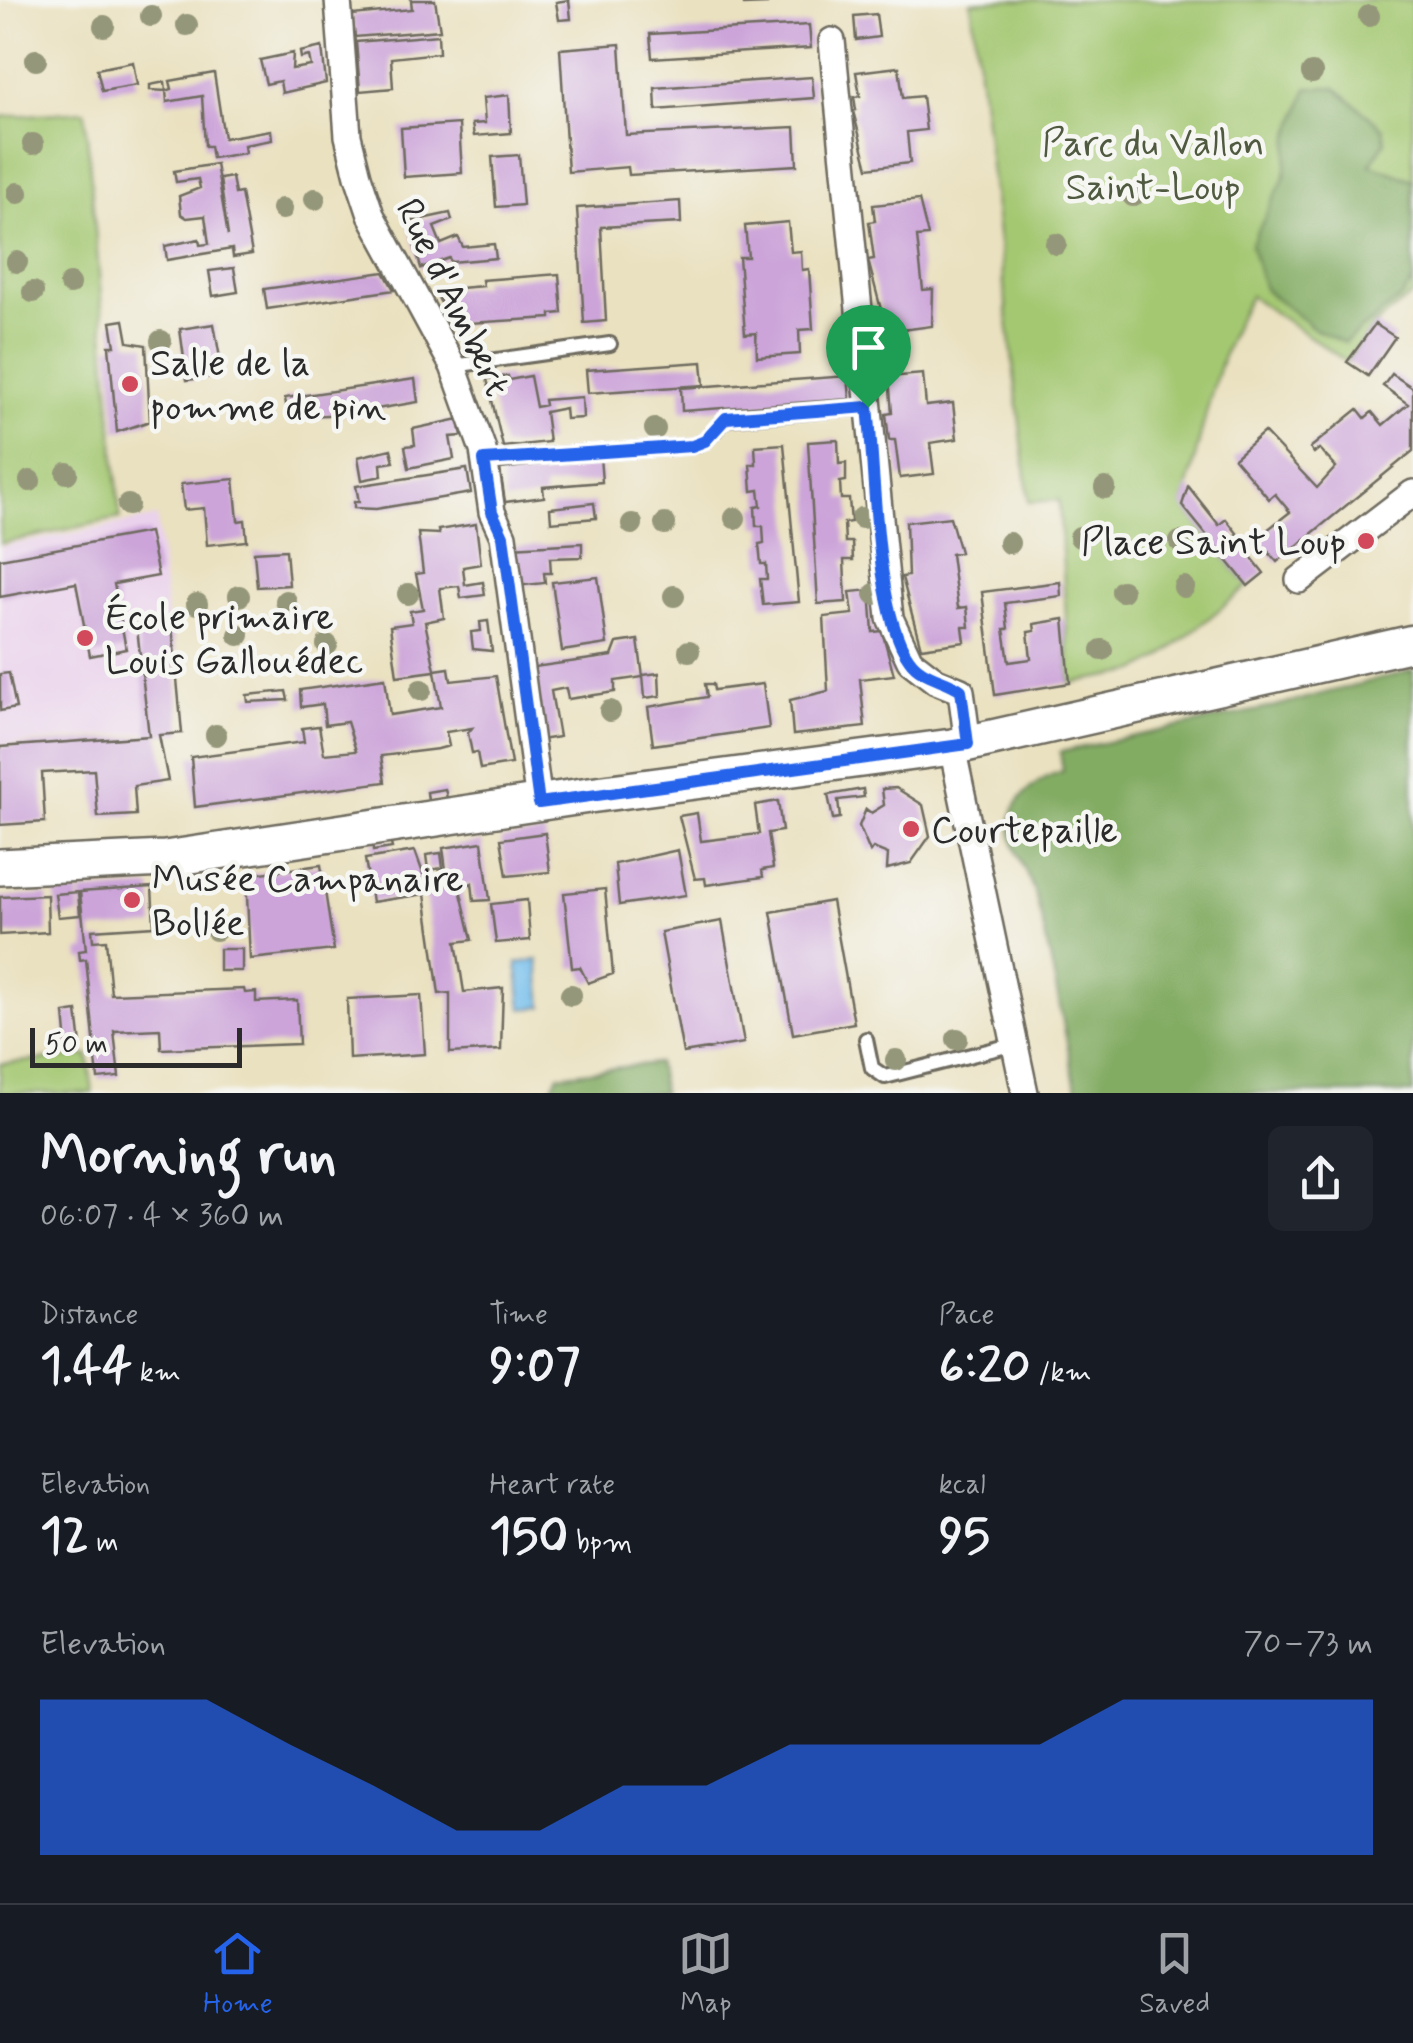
<!DOCTYPE html>
<meta charset="utf-8">
<style>
body{margin:0;font-family:Mynerve,sans-serif;background:#20242c;color:#f1f3f6;height:100vh;display:flex;flex-direction:column;font-size:38px;white-space:nowrap}
*{box-sizing:border-box;margin:0}
p{font-size:32px;color:#9ea1a6}
.icon{flex:none;width:55px;height:55px;fill:none;stroke:currentColor;stroke-width:2;stroke-linecap:round;stroke-linejoin:round}
.map{position:relative;height:1093px;overflow:hidden}
.side{display:flex;flex-direction:column;background:#171b24;flex:1}
.side>*{flex:none}
.scale{position:absolute;left:30px;bottom:25px;width:212px;box-sizing:border-box;padding-left:10px;border:5px solid #2b2b2b;border-top:0;font-size:28px;line-height:35px;white-space:nowrap;color:#2b2b2b;-webkit-text-stroke:8px #f6f6f2;paint-order:stroke}
.pin{position:absolute;display:grid;place-items:center;width:85px;height:85px;color:#fff;margin:-102px -42px;border-radius:50% 50% 50% 0;rotate:-45deg;box-shadow:0 0 10px #0007}
.pin .icon{rotate:45deg}
.round{display:grid;place-items:center;flex:none;width:105px;height:105px;border-radius:15px;background:#20242c}
.headline{display:flex;align-items:center;justify-content:space-between;height:170px;padding:0 40px}
h1{font-size:55px;font-weight:700;line-height:75px}
.stats{display:grid;grid-template-columns:repeat(3,1fr);gap:15px;height:170px;padding:10px 40px}
.stats div{display:grid;align-content:center}
.stats b{font-size:50px;font-weight:700}
.stats small{font-size:28px;font-weight:400}
.stats p{font-size:28px}
.chart{height:280px;padding:20px 40px}
.chart p{display:flex;justify-content:space-between}
.chart svg{width:100%;height:180px;margin-top:10px;fill:#2563eb;opacity:.7}
.dock{display:flex;justify-content:space-around;align-items:center;height:140px;border-top:2px solid #363941;background:#171b24;font-size:28px;color:#9ea1a6}
.dock a{display:grid;justify-items:center;gap:5px}
.dock .current{color:#2563eb}
.map>svg:first-child{display:block}
.built{fill:#ead1ec}
.green{fill:#a4c872;stroke:#687a4e;stroke-width:2.5}
.forest{fill:#83ac64;stroke:#576c48;stroke-width:2.5}
.water{fill:#73beec;stroke:#4f748c;stroke-width:2.5}
.building{fill:#cca4d9}
.lines{fill:none;stroke-linecap:round;stroke-linejoin:round}
.service-casing{stroke:#6e6b5f;stroke-width:18}
.minor-casing{stroke:#6e6b5f;stroke-width:30}
.secondary-casing{stroke:#6e6b5f;stroke-width:40}
.service{stroke:#fff;stroke-width:12}
.minor{stroke:#fff;stroke-width:25}
.secondary{stroke:#fff;stroke-width:35}
.tree{fill:#95977a}
.route-casing{stroke:#fff;stroke-width:20}
.route{stroke:#2563eb;stroke-width:12}
.poi-dot{fill:#d1495b;stroke:#f6f6f2;stroke-width:4}
.labels{text-anchor:middle;stroke-width:9;stroke-linejoin:round;paint-order:stroke}
.park-label{font-size:38px;fill:#4f5a40;stroke:#f6f6f2}
.street-label{font-size:38px;fill:#2b2b2b;stroke:#f6f6f2}
.poi-label{font-size:38px;fill:#2b2b2b;stroke:#f6f6f2;text-anchor:start}
</style>
<div class="map">
<svg width="1413" height="1093" viewBox="0 0 1413 1093">
<rect width="100%" height="100%" fill="#f6f6f2"/>
<filter id="ink" filterUnits="userSpaceOnUse"><feTurbulence type="fractalNoise" baseFrequency=".01" numOctaves="2"/><feDisplacementMap in="SourceGraphic" scale="20" xChannelSelector="R" yChannelSelector="G"/><feConvolveMatrix kernelMatrix="1 2 1 2 8 2 1 2 1" color-interpolation-filters="sRGB"/></filter>
<filter id="wash" filterUnits="userSpaceOnUse"><feTurbulence type="fractalNoise" baseFrequency=".0048" numOctaves="4" result="noise"/><feDisplacementMap in="SourceGraphic" scale="40" xChannelSelector="R" yChannelSelector="G"/><feGaussianBlur stdDeviation="2.25" result="paint"/><feColorMatrix in="noise" values="0 0 0 0 0 0 0 0 0 0 0 0 0 0 0 0 0 1.4 0 .05"/><feComposite in="paint" operator="in"/></filter>
<g filter="url(#wash)">
<rect width="100%" height="100%" fill="#eae1c0"/>
<path class="built" d="M 157,517 L 178,730 L 0,745 L 0,547 Z"/>
<path class="green" d="M 1007,0 L 1413,0 L 1413,295 L 1375,324 L 1347,362 L 1250,296 C 1213,362 1203,433 1183,505 L 1248,586 L 1159,659 L 1134,672 L 1070,683 L 1059,500 L 1029,502 L 971,2 Z
M 85,111 L 120,518 L 0,544 L 0,117 Z
M 88,1055 L 93,1093 L 0,1093 L 0,1064 Z"/>
<path class="forest" d="M 1335,87 L 1383,128 L 1385,142 L 1370,165 L 1413,180 L 1413,281 L 1403,296 L 1344,343 L 1316,330 L 1264,289 L 1251,245 L 1285,176 L 1290,136 L 1308,88 Z
M 1413,670 L 1413,1093 L 1077,1093 C 1064,1029 1053,965 1037,902 C 1031,875 1009,850 1011,821 C 1013,796 1043,776 1063,771 L 1060,752 L 1268,708 Z
M 657,1063 L 663,1093 L 549,1093 L 558,1075 Z"/>
<path class="water" d="M 538,960 L 543,1007 L 522,1009 L 517,963 Z"/>
<g id="blocks">
<path class="building" d="M 411,0 L 435,0 L 440,30 L 355,37 L 352,15 L 412,9 Z
M 569,0 L 571,19 L 559,20 L 556,2 Z
M 743,0 L 767,0 L 767,4 L 744,5 Z
M 876,14 L 879,37 L 856,40 L 854,16 Z
M 809,25 L 811,48 L 652,58 L 650,34 Z
M 438,35 L 439,53 L 391,58 L 393,88 L 360,91 L 356,42 Z
M 620,44 L 626,135 L 795,127 L 797,165 L 629,175 L 628,167 L 568,172 L 560,49 Z
M 322,47 L 326,83 L 282,93 L 280,81 L 266,84 L 260,60 L 293,53 L 292,69 L 311,66 L 309,56 L 301,58 L 300,52 Z
M 133,62 L 137,85 L 102,91 L 97,69 Z
M 899,67 L 903,98 L 922,96 L 926,130 L 907,132 L 910,163 L 868,168 L 853,111 L 856,110 L 854,97 L 860,96 L 856,72 Z
M 214,73 L 224,138 L 271,130 L 272,140 L 244,145 L 245,153 L 212,158 L 210,146 L 205,146 L 202,96 L 167,102 L 166,91 L 172,89 L 170,81 Z
M 812,77 L 814,98 L 656,110 L 655,88 Z
M 165,82 L 166,91 L 150,90 L 150,85 Z
M 509,95 L 511,133 L 474,136 L 472,124 L 485,123 L 483,98 Z
M 459,124 L 462,173 L 404,177 L 401,128 Z
M 519,155 L 523,205 L 496,207 L 492,157 Z
M 216,164 L 228,236 L 220,179 L 232,177 L 235,194 L 241,193 L 252,254 L 233,257 L 232,249 L 167,260 L 165,246 L 199,239 L 200,245 L 209,244 L 205,216 L 187,218 L 181,214 L 179,196 L 200,188 L 198,179 L 176,182 L 174,171 Z
M 919,200 L 928,236 L 917,237 L 923,290 L 933,289 L 932,326 L 887,332 L 868,260 L 874,259 L 869,222 L 875,221 L 873,205 Z
M 680,201 L 681,223 L 601,227 L 606,321 L 584,323 L 577,208 Z
M 450,213 L 452,220 L 434,227 L 441,244 L 458,237 L 463,247 L 494,244 L 496,258 L 451,262 L 449,258 L 421,268 L 408,222 Z
M 788,222 L 791,252 L 801,251 L 802,270 L 809,269 L 813,329 L 799,330 L 800,354 L 757,357 L 756,333 L 745,334 L 739,257 L 748,257 L 745,226 Z
M 234,268 L 238,292 L 213,296 L 209,271 Z
M 384,272 L 394,290 L 267,309 L 264,289 Z
M 559,274 L 562,313 L 551,314 L 551,318 L 453,324 L 451,308 L 444,309 L 434,290 L 483,286 L 482,280 Z
M 124,320 L 128,342 L 146,345 L 150,421 L 117,432 L 109,346 L 115,346 L 111,322 Z
M 214,324 L 223,375 L 187,380 L 180,329 Z
M 1375,324 L 1395,337 L 1368,376 L 1347,362 Z
M 702,362 L 704,385 L 588,393 L 586,370 Z
M 923,374 L 926,406 L 953,403 L 957,439 L 930,443 L 934,474 L 900,478 L 895,440 L 889,440 L 886,414 L 892,413 L 889,377 Z
M 1392,374 L 1413,388 L 1413,451 L 1277,562 L 1257,538 L 1290,512 L 1275,494 L 1269,499 L 1234,458 L 1264,432 L 1317,488 L 1336,467 L 1319,449 L 1314,453 L 1310,448 L 1358,409 L 1365,418 L 1372,412 L 1383,425 L 1408,404 L 1383,386 Z
M 508,376 L 509,380 L 530,376 L 536,407 L 545,405 L 544,400 L 582,397 L 583,418 L 566,419 L 565,408 L 545,412 L 549,442 L 503,447 L 487,379 Z
M 848,376 L 850,399 L 682,411 L 681,388 Z
M 415,379 L 418,402 L 347,414 L 288,417 L 285,398 Z
M 459,419 L 462,436 L 450,437 L 454,459 L 409,468 L 405,446 L 415,445 L 413,429 Z
M 838,440 L 839,464 L 846,463 L 846,481 L 840,482 L 841,499 L 849,499 L 851,522 L 844,523 L 845,542 L 852,542 L 853,560 L 844,560 L 846,602 L 818,604 L 808,442 Z
M 784,444 L 799,602 L 763,605 L 760,579 L 767,579 L 766,564 L 761,564 L 759,544 L 764,543 L 763,526 L 756,526 L 755,507 L 761,506 L 759,490 L 752,491 L 750,464 L 756,464 L 755,446 Z
M 391,449 L 394,462 L 381,464 L 382,476 L 362,480 L 358,457 Z
M 600,457 L 602,482 L 543,487 L 544,497 L 505,502 L 500,469 Z
M 467,469 L 471,493 L 376,509 L 354,508 L 354,502 L 359,502 L 356,486 Z
M 234,479 L 238,521 L 245,520 L 247,541 L 207,545 L 204,508 L 184,510 L 181,484 Z
M 1188,486 L 1219,525 L 1226,519 L 1237,533 L 1229,544 L 1237,539 L 1264,573 L 1248,586 L 1182,505 Z
M 594,503 L 596,518 L 551,522 L 550,508 Z
M 950,517 L 960,552 L 951,554 L 958,608 L 967,607 L 969,627 L 963,627 L 965,642 L 921,648 L 902,577 L 908,576 L 906,522 Z
M 476,524 L 481,564 L 463,567 L 465,585 L 483,582 L 485,595 L 461,598 L 459,586 L 440,588 L 444,618 L 425,622 L 435,670 L 449,668 L 451,681 L 496,676 L 511,764 L 480,769 L 477,752 L 472,753 L 468,733 L 472,728 L 446,732 L 449,746 L 438,749 L 381,756 L 385,782 L 195,807 L 191,757 L 304,742 L 302,728 L 319,726 L 324,754 L 356,751 L 347,722 L 325,725 L 323,704 L 301,707 L 300,690 L 385,678 L 390,715 L 441,707 L 435,671 L 397,676 L 390,626 L 412,623 L 410,611 L 423,609 L 416,574 L 423,573 L 418,533 L 439,534 L 438,530 Z
M 149,532 L 158,576 L 114,584 L 126,649 L 90,656 L 76,583 L 0,597 L 0,559 Z
M 582,543 L 582,557 L 550,558 L 551,573 L 544,573 L 545,583 L 516,586 L 511,547 Z
M 286,550 L 289,585 L 257,587 L 254,552 Z
M 598,577 L 607,644 L 562,651 L 552,582 Z
M 1060,582 L 1061,596 L 1005,603 L 1008,629 L 1004,629 L 1009,662 L 1031,659 L 1028,632 L 1035,631 L 1034,624 L 1064,619 L 1070,683 L 995,695 L 982,592 Z
M 870,590 L 873,632 L 882,631 L 894,675 L 860,679 L 865,727 L 793,735 L 790,700 L 828,691 L 824,617 L 853,614 L 850,592 Z
M 488,621 L 492,651 L 473,649 L 471,632 L 481,631 L 480,622 Z
M 172,625 L 182,733 L 159,735 L 168,781 L 134,786 L 136,815 L 98,817 L 94,770 L 42,773 L 45,822 L 0,825 L 0,747 L 149,736 L 137,628 Z
M 638,640 L 643,677 L 615,681 L 615,692 L 568,699 L 566,688 L 551,691 L 559,737 L 540,740 L 527,668 L 612,656 L 617,643 Z
M 9,673 L 16,708 L 0,711 L 0,674 Z
M 659,673 L 660,696 L 645,698 L 643,675 Z
M 705,684 L 713,684 L 714,690 L 763,684 L 769,728 L 653,745 L 648,707 L 707,697 Z
M 286,691 L 288,700 L 248,702 L 247,695 Z
M 896,788 L 923,805 L 930,836 L 911,863 L 887,869 L 888,854 L 873,848 L 870,852 L 859,826 L 866,809 L 871,813 L 884,805 L 882,789 Z
M 445,789 L 447,798 L 428,801 L 427,792 Z
M 863,789 L 864,797 L 838,800 L 840,818 L 833,819 L 828,795 Z
M 778,801 L 782,831 L 768,833 L 773,868 L 762,870 L 763,877 L 706,885 L 705,878 L 695,879 L 679,816 L 697,813 L 701,841 L 759,834 L 755,805 Z
M 545,833 L 550,872 L 507,876 L 501,839 Z
M 390,840 L 392,848 L 373,851 L 372,842 Z
M 482,842 L 490,900 L 474,901 L 472,883 L 460,889 L 472,940 L 456,942 L 464,992 L 503,988 L 501,1050 L 450,1053 L 450,993 L 439,994 L 425,894 L 372,902 L 365,859 L 415,851 L 424,876 L 419,881 L 447,877 L 443,848 Z
M 678,850 L 686,895 L 619,905 L 615,864 Z
M 441,853 L 443,868 L 428,870 L 426,855 Z
M 321,865 L 334,950 L 250,959 L 246,875 Z
M 152,887 L 154,926 L 92,930 L 93,941 L 106,940 L 111,994 L 244,989 L 245,993 L 256,992 L 256,1002 L 297,1000 L 299,1044 L 161,1049 L 160,1029 L 114,1031 L 119,1077 L 98,1079 L 86,959 L 80,960 L 79,951 L 86,950 L 80,892 Z
M 605,889 L 613,974 L 588,983 L 580,967 L 572,968 L 564,893 Z
M 78,892 L 80,915 L 58,917 L 55,894 Z
M 47,895 L 48,932 L 0,935 L 0,897 Z
M 527,900 L 530,940 L 496,943 L 491,904 Z
M 832,901 L 854,1023 L 793,1034 L 771,912 Z
M 722,921 L 744,1043 L 683,1053 L 661,932 Z
M 219,949 L 242,949 L 242,971 L 219,971 Z
M 421,995 L 425,1054 L 349,1059 L 347,999 Z
M 77,1011 L 81,1045 L 67,1046 L 64,1013 Z"/>
</g>
</g>
<g filter="url(#ink)">
<use href="#blocks" fill-opacity="0" stroke="#6e6b5f" stroke-width="2.5"/>
<g class="lines">
<defs>
<path id="service" d="M 453,366 L 610,344
M 484,460 L 692,446 L 705,441 L 726,419 L 868,407
M 866,1039 L 872,1068 L 885,1077 L 1015,1044"/>
<path id="minor" d="M 338,0 L 348,136 L 358,176 L 371,215 L 453,366 L 483,450 L 492,512 L 503,536 L 539,803
M 832,41 L 890,618 L 910,661 L 936,681 L 961,691 L 968,744
M 1299,580 L 1413,493
M 952,747 L 1025,1093"/>
<path id="secondary" d="M 0,867 L 165,859 L 589,795 L 952,747 L 1413,643"/>
</defs>
<use href="#service" class="service-casing"/>
<use href="#minor" class="minor-casing"/>
<use href="#secondary" class="secondary-casing"/>
<use href="#service" class="service"/>
<use href="#minor" class="minor"/>
<use href="#secondary" class="secondary"/>
</g>
<g class="tree">
<circle cx="151" cy="16" r="11"/>
<circle cx="1369" cy="16" r="11"/>
<circle cx="187" cy="25" r="11"/>
<circle cx="104" cy="26" r="11"/>
<circle cx="36" cy="60" r="11"/>
<circle cx="1312" cy="73" r="11"/>
<circle cx="33" cy="144" r="11"/>
<circle cx="18" cy="193" r="11"/>
<circle cx="1133" cy="196" r="11"/>
<circle cx="315" cy="199" r="11"/>
<circle cx="282" cy="209" r="11"/>
<circle cx="1056" cy="244" r="11"/>
<circle cx="17" cy="262" r="11"/>
<circle cx="70" cy="284" r="11"/>
<circle cx="33" cy="292" r="11"/>
<circle cx="161" cy="341" r="11"/>
<circle cx="655" cy="429" r="11"/>
<circle cx="67" cy="473" r="11"/>
<circle cx="30" cy="481" r="11"/>
<circle cx="1105" cy="488" r="11"/>
<circle cx="128" cy="505" r="11"/>
<circle cx="735" cy="518" r="11"/>
<circle cx="862" cy="518" r="11"/>
<circle cx="632" cy="524" r="11"/>
<circle cx="665" cy="524" r="11"/>
<circle cx="1080" cy="537" r="11"/>
<circle cx="1180" cy="542" r="11"/>
<circle cx="1009" cy="543" r="11"/>
<circle cx="1184" cy="587" r="11"/>
<circle cx="1122" cy="591" r="11"/>
<circle cx="408" cy="594" r="11"/>
<circle cx="875" cy="594" r="11"/>
<circle cx="239" cy="596" r="11"/>
<circle cx="674" cy="596" r="11"/>
<circle cx="286" cy="601" r="11"/>
<circle cx="197" cy="604" r="11"/>
<circle cx="239" cy="635" r="11"/>
<circle cx="327" cy="645" r="11"/>
<circle cx="1102" cy="650" r="11"/>
<circle cx="689" cy="651" r="11"/>
<circle cx="421" cy="690" r="11"/>
<circle cx="610" cy="711" r="11"/>
<circle cx="216" cy="735" r="11"/>
<circle cx="216" cy="930" r="11"/>
<circle cx="571" cy="995" r="11"/>
<circle cx="957" cy="1039" r="11"/>
<circle cx="896" cy="1060" r="11"/>
</g>
</g>
<g class="lines" filter="url(#ink)">
<defs>
<path id="route" d="M 868,407 C 875,469 875,612 909,659 C 922,678 945,678 961,690 L 968,744 L 539,803 L 503,536 L 492,512 L 484,460 L 692,446 L 705,441 L 726,418 Z"/>
</defs>
<use href="#route" class="route-casing"/>
<use href="#route" class="route"/>
</g>
<g class="poi-dot">
<circle cx="130" cy="384" r="10"/>
<circle cx="1366" cy="541" r="10"/>
<circle cx="85" cy="638" r="10"/>
<circle cx="911" cy="829" r="10"/>
<circle cx="132" cy="900" r="10"/>
</g>
<g class="labels">
<g class="park-label">
<text x="1153" y="155">Parc du Vallon<tspan x="1153" dy="44">Saint-Loup</tspan></text>
</g>
<g class="street-label">
<text transform="translate(454 297) rotate(64)" y="13">Rue d'Ambert</text>
</g>
<g class="poi-label">
<text x="150" y="375">Salle de la<tspan x="150" dy="44">pomme de pin</tspan></text>
<text x="1346" y="554" text-anchor="end">Place Saint Loup</text>
<text x="105" y="629">École primaire<tspan x="105" dy="44">Louis Gallouédec</tspan></text>
<text x="931" y="842">Courtepaille</text>
<text x="152" y="891">Musée Campanaire<tspan x="152" dy="44">Bollée</tspan></text>
</g>
</g>
</svg>
<div class="scale">50 m</div>
<div class="pin" style="left:868px;top:407px;background:#1e9e55"><svg class="icon" aria-label="arrive" viewBox="0 0 24 24"><path d="M6 21V4h12l-3 4 3 4H6"/></svg></div>
</div>
<section class="side">
<div class="headline"><div><h1>Morning run</h1><p>06:07 · 4 × 360 m</p></div><a class="round"><svg class="icon" aria-label="share" viewBox="0 0 24 24"><path d="M12 15V3M7 8l5-5 5 5M5 13v7h14v-7"/></svg></a></div>
<div class="stats">
<div><p>Distance</p><b>1.44<small> km</small></b></div>
<div><p>Time</p><b>9:07</b></div>
<div><p>Pace</p><b>6:20<small> /km</small></b></div>
</div>
<div class="stats">
<div><p>Elevation</p><b>12<small> m</small></b></div>
<div><p>Heart rate</p><b>150<small> bpm</small></b></div>
<div><p>kcal</p><b>95</b></div>
</div>
<div class="chart"><p><span>Elevation</span>70–73 m</p>
<svg viewBox="0 0 160 44" preserveAspectRatio="none"><path d="M0 44V6L10 6L20 6L30 17L40 27L50 38L60 38L70 27L80 27L90 17L100 17L110 17L120 17L130 6L140 6L150 6L160 6V44z"/></svg>
</div>
</section>
<nav class="dock">
<a class="current"><svg class="icon" aria-label="home" viewBox="0 0 24 24"><path d="M3 11l9-7 9 7M6 9v11h12V9"/></svg>Home</a>
<a><svg class="icon" aria-label="map" viewBox="0 0 24 24"><path d="M3 6l6-2 6 2 6-2v14l-6 2-6-2-6 2zM9 4v14M15 6v14"/></svg>Map</a>
<a><svg class="icon" aria-label="saved" viewBox="0 0 24 24"><path d="M7 4h10v16l-5-4-5 4z"/></svg>Saved</a>
</nav>
